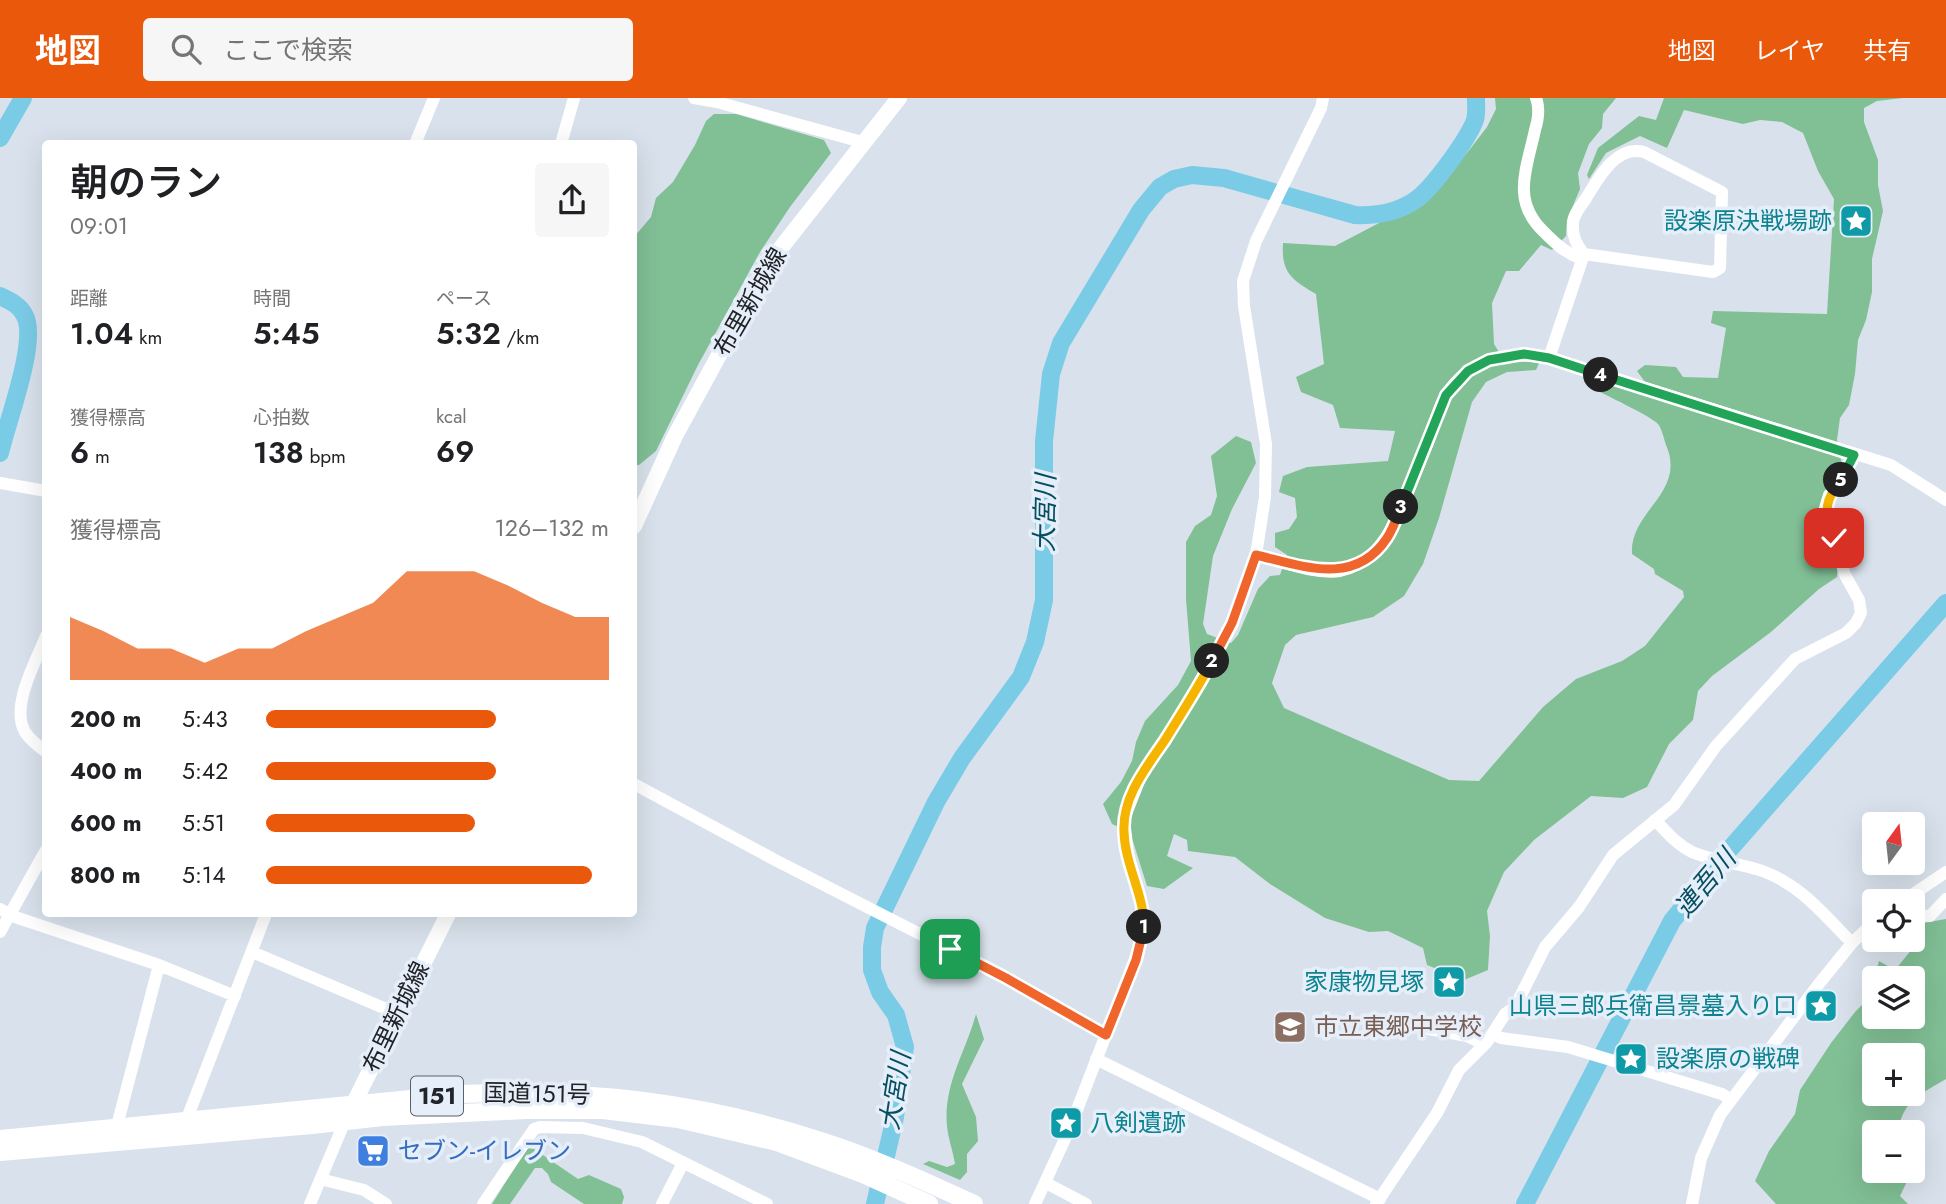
<!DOCTYPE html>
<html lang="ja">
<meta charset="utf-8">
<style>
body{margin:0;font-family:Jost,"Noto Sans JP",sans-serif;background:#f6f6f6;color:#202124;height:100vh;display:flex;flex-direction:column;font-size:26px;white-space:nowrap}
*{box-sizing:border-box;margin:0}
p{font-size:23px;color:#757577}
.icon{flex:none;width:38px;height:38px;fill:none;stroke:currentColor;stroke-width:2;stroke-linecap:round;stroke-linejoin:round}
.map{position:relative;flex:1;overflow:hidden}
.drawer{position:absolute;left:42px;top:42px;width:595px;height:777px;display:flex;flex-direction:column;background:#fff;border-radius:7px;box-shadow:0 7px 28px #0002}
.drawer>*{flex:none}
.needle{width:46px;rotate:15deg}
.controls{position:absolute;left:1862px;top:714px;display:grid;gap:14px}
.controls a{display:grid;place-items:center;width:63px;height:63px;border-radius:7px;background:#fff;box-shadow:0 7px 28px #0002;font-size:35px}
.pin{position:absolute;display:grid;place-items:center;width:60px;height:60px;color:#fff;margin:-30px;border-radius:14px;box-shadow:0 4px 10px #0006}
.km{position:absolute;width:35px;height:35px;margin:-18px;border-radius:50%;background:#222;color:#fff;font-size:19px;line-height:35px;text-align:center}
.round{display:grid;place-items:center;flex:none;width:74px;height:74px;border-radius:7px;background:#f6f6f6}
.summary{display:flex;align-items:center;justify-content:space-between;height:119px;padding:0 28px}
h1{font-size:38px;font-weight:600;line-height:52px}
.figures{display:grid;grid-template-columns:repeat(3,1fr);gap:10px;height:119px;padding:7px 28px}
.figures div{display:grid;align-content:center}
.figures b{font-size:30px;font-weight:600}
.figures small{font-size:19px;font-weight:400}
.figures p{font-size:19px}
.chart{height:196px;padding:14px 28px}
.chart p{display:flex;justify-content:space-between}
.chart svg{width:100%;height:126px;margin-top:7px;fill:#ea580c;opacity:.7}
ul{padding:0 28px;list-style:none;font-size:23px}
li{display:grid;grid-template-columns:112px 84px 1fr;align-items:center;height:52px}
li i{height:18px;border-radius:9px;background:#ea580c}
header{display:flex;align-items:center;gap:42px;box-sizing:border-box;height:98px;padding:0 35px;background:#ea580c;color:#fff}
header strong{font-size:33px}
nav{display:flex;gap:38px;margin-inline-start:auto;font-size:24px}
.search{width:490px;height:63px;background:#f6f6f6;display:flex;align-items:center;gap:18px;box-sizing:border-box;padding:0 24px;border-radius:7px;color:#757577;font-size:26px}
.map>svg:first-child{display:block}
.forest{fill:#81bf95;fill-rule:evenodd}
.lines{fill:none;stroke-linecap:round;stroke-linejoin:round}
.river{stroke:#7acbe6;stroke-width:18}
.minor{stroke:#fff;stroke-width:12}
.major{stroke:#fff;stroke-width:16}
.highway{stroke:#fff;stroke-width:18}
.split-1-casing{stroke:#fff;stroke-width:14}
.split-2-casing{stroke:#fff;stroke-width:14}
.split-3-casing{stroke:#fff;stroke-width:14}
.split-4-casing{stroke:#fff;stroke-width:14}
.split-5-casing{stroke:#fff;stroke-width:14}
.split-6-casing{stroke:#fff;stroke-width:14}
.split-1{stroke:#f0652b;stroke-width:9}
.split-2{stroke:#f5b400;stroke-width:9}
.split-3{stroke:#f0652b;stroke-width:9}
.split-4{stroke:#22a559;stroke-width:9}
.split-5{stroke:#22a559;stroke-width:9}
.split-6{stroke:#f5b400;stroke-width:9}
.labels{text-anchor:middle;stroke-width:7;stroke-linejoin:round;paint-order:stroke}
.shield{fill:#e6eff9;stroke:#5b6066;stroke-width:2}
.shield-label{font-size:23px;font-weight:bold;fill:#202327}
.culture-label{font-size:24px;fill:#0d838f;stroke:#e6eff9;text-anchor:end}
.street-label{font-size:24px;fill:#202327;stroke:#e6eff9}
.education-label{font-size:24px;fill:#785e54;stroke:#e6eff9;text-anchor:start}
.shop-label{font-size:24px;fill:#366cbe;stroke:#e6eff9;text-anchor:start}
.water-label{font-size:26px;font-style:italic;fill:#064f62;stroke:#e6eff9}
</style>
<header>
<strong>地図</strong>
<div class="search"><svg class="icon" aria-label="search" viewBox="0 0 24 24"><circle cx="10" cy="10" r="6"/><path d="M15 15l6 6"/></svg>ここで検索</div>
<nav><a>地図</a><a>レイヤ</a><a>共有</a></nav>
</header>
<div class="map">
<svg width="1946" height="1106" viewBox="0 0 1946 1106">
<rect width="100%" height="100%" fill="#d9e2ec"/>
<path class="forest" d="M 1495,0 L 1616,0 L 1603,16 L 1602,30 L 1589,46 L 1578,75 L 1580,91 L 1567,122 L 1566,138 L 1552,152 L 1541,147 L 1519,173 L 1506,173 L 1492,205 L 1494,246 L 1505,264 L 1540,263 L 1536,272 L 1507,274 L 1486,284 L 1472,304 L 1439,420 L 1423,466 L 1404,498 L 1373,519 L 1296,537 L 1285,547 L 1272,585 L 1284,610 L 1449,682 L 1479,683 L 1543,609 L 1576,581 L 1622,563 L 1645,548 L 1684,499 L 1683,493 L 1655,476 L 1654,471 L 1632,456 C 1629,413 1687,395 1666,347 C 1664,341 1662,331 1658,326 C 1651,318 1603,296 1590,289 L 1601,283 L 1639,294 L 1645,284 L 1637,273 L 1645,267 L 1676,269 L 1683,279 L 1718,280 L 1726,230 L 1711,225 L 1713,213 L 1827,216 L 1834,101 L 1818,73 L 1803,35 L 1782,24 L 1760,22 L 1743,26 L 1684,12 L 1667,50 L 1640,38 L 1606,55 L 1589,81 L 1587,77 L 1598,50 L 1639,18 L 1656,22 L 1664,0 L 1903,0 L 1877,3 L 1864,10 L 1864,24 L 1878,62 L 1878,87 L 1883,113 L 1872,161 L 1872,194 L 1866,222 L 1858,242 L 1855,276 L 1849,307 L 1840,320 L 1837,342 L 1842,367 L 1827,396 L 1838,461 L 1837,479 L 1819,491 L 1771,534 L 1712,578 L 1698,593 L 1693,622 L 1669,646 L 1647,689 L 1623,700 L 1591,698 L 1534,742 L 1504,774 L 1487,813 L 1490,838 L 1488,872 L 1464,882 L 1427,867 L 1423,850 L 1388,833 L 1369,834 L 1325,820 L 1270,786 L 1235,759 L 1188,753 L 1187,742 L 1174,736 L 1167,758 L 1193,770 L 1164,791 L 1147,788 L 1130,734 L 1112,726 L 1103,706 L 1121,684 L 1132,663 L 1136,644 L 1145,623 L 1178,587 L 1191,563 L 1186,501 L 1186,444 L 1195,428 L 1211,417 L 1217,398 L 1211,358 L 1236,338 L 1251,344 L 1256,365 L 1232,411 L 1213,458 L 1203,526 L 1207,536 L 1231,545 L 1238,537 L 1258,491 L 1270,478 L 1280,477 L 1287,457 L 1275,449 L 1275,435 L 1289,431 L 1297,419 L 1295,400 L 1279,394 L 1283,378 L 1307,369 L 1388,363 L 1395,333 L 1340,330 L 1333,307 L 1301,294 L 1296,279 L 1324,266 L 1316,196 C 1292,182 1281,175 1283,145 L 1335,148 L 1427,100 L 1467,55 L 1487,29 L 1496,11 Z
M 714,16 L 736,16 L 824,42 L 831,55 L 790,109 L 760,154 L 698,267 L 656,353 L 639,367 L 634,367 L 634,139 L 651,119 L 656,100 L 673,84 L 695,47 L 706,23 Z
M 1946,821 L 1946,981 C 1921,996 1902,1003 1898,1034 L 1874,1034 L 1874,1073 L 1909,1073 L 1910,1077 L 1900,1098 L 1908,1106 L 1776,1106 L 1755,1083 L 1769,1053 L 1795,1016 L 1800,992 L 1831,945 L 1855,914 L 1874,895 L 1874,919 L 1913,919 L 1913,880 L 1884,880 L 1877,870 L 1879,863 L 1895,872 L 1921,840 L 1918,826 ZM 1874,957 L 1913,957 L 1913,996 L 1874,996 Z
M 976,916 L 984,941 L 962,986 L 976,1019 L 978,1043 L 967,1056 L 967,1074 L 960,1082 L 923,1066 L 929,1063 L 947,1069 L 955,1066 C 953,1053 948,1040 947,1028 C 943,987 966,953 976,916 Z
M 527,1050 L 534,1051 L 578,1081 L 589,1077 L 621,1091 L 624,1099 L 622,1106 L 584,1106 L 551,1084 L 548,1076 L 542,1070 L 535,1070 L 510,1106 L 492,1106 Z"/>
<g class="lines">
<path class="river" d="M 0,40 L 23,0
M 0,198 C 10,203 20,207 25,218 C 38,244 7,324 0,355
M 875,1106 L 895,1019 L 905,949 L 896,917 L 880,894 L 872,872 L 872,849 L 875,830 L 936,704 L 962,660 L 1021,579 L 1035,544 L 1044,502 L 1044,343 L 1051,276 L 1061,245 L 1141,112 L 1160,89 L 1174,81 L 1192,77 L 1224,80 L 1355,117 C 1376,118 1399,114 1417,101 C 1434,88 1468,41 1475,22 C 1477,15 1476,7 1476,0
M 1525,1106 L 1672,823 L 1729,752 L 1946,505"/>
<path class="minor" d="M 694,0 L 717,4 L 862,44
M 1536,0 C 1540,10 1538,22 1535,32 C 1527,70 1511,102 1543,133 C 1556,146 1565,155 1582,161
M 415,46 L 434,0
M 561,46 L 574,0
M 1549,260 L 1584,156 L 1713,174 L 1720,170 L 1722,94 L 1644,54 C 1615,47 1598,81 1585,102 C 1580,109 1573,117 1573,126 C 1572,139 1577,147 1584,156
M 0,385 L 46,393
M 1256,457 C 1281,463 1314,477 1340,473 C 1368,467 1385,445 1396,421 C 1408,395 1418,369 1429,342 C 1434,328 1438,310 1446,297 C 1469,260 1509,253 1549,260 L 1891,367 L 1946,402
M 46,538 C 36,564 10,608 25,634 C 30,642 38,648 46,654
M 634,686 L 777,763 L 1006,880 L 1106,937
M 1655,722 C 1666,733 1677,747 1692,754 C 1715,764 1741,765 1765,774 C 1802,788 1825,818 1852,845
M 1903,803 L 1946,774
M 0,811 L 15,819 L 159,867 L 235,898
M 1913,817 L 1930,818 L 1946,801
M 0,834 L 46,752
M 252,854 L 398,916
M 1424,930 L 1467,938 L 1484,946
M 1492,936 L 1501,940 L 1568,949 L 1722,996 L 1731,1002
M 1096,961 L 1380,1101
M 186,1023 L 266,816
M 121,1031 L 118,1024 L 159,867
M 322,1079 L 328,1083 L 364,1092 L 386,1106
M 1046,1085 L 1086,1106
M 310,1106 L 345,1023
M 483,1106 L 534,1031 L 540,1029 L 583,1030 L 642,1044 L 767,1106
M 662,1106 L 683,1065
M 1035,1106 L 1070,1030 L 1142,843 L 1144,814 L 1128,756 L 1124,721 L 1141,678 L 1201,585 L 1232,525 L 1256,457 L 1265,399 L 1266,346 L 1244,208 L 1243,183 L 1256,143 L 1321,10 L 1323,0
M 1376,1106 L 1437,1015 L 1459,972 L 1487,944 L 1505,916 L 1515,909 L 1545,849 L 1579,809 L 1613,757 L 1674,707 L 1716,648 L 1795,561 L 1846,535 L 1856,525 L 1861,515 L 1859,502 L 1845,477 L 1825,410 L 1829,397 L 1842,382 L 1854,357
M 1692,1106 L 1701,1060 L 1720,1017 L 1818,887 L 1852,845 L 1874,824"/>
<path class="major" d="M 634,428 L 675,338 L 769,165 L 899,0
M 348,1017 L 448,816"/>
<path class="highway" d="M 0,1041 L 462,996 C 586,991 702,1004 821,1043 C 874,1060 924,1083 974,1106
M 0,1054 L 312,1027 L 382,1019 L 526,1012 L 603,1012 L 678,1021 L 777,1044 L 863,1076 L 929,1106"/>
</g>
<g class="lines">
<defs>
<path id="split-1" d="M 950,851 L 1006,880 L 1106,937 L 1136,862 L 1144,829"/>
<path id="split-2" d="M 1144,829 C 1144,796 1125,767 1124,734 C 1122,699 1146,670 1165,642 C 1181,616 1198,590 1212,563"/>
<path id="split-3" d="M 1212,563 L 1232,525 L 1256,457 C 1302,468 1355,489 1387,440 C 1393,431 1397,419 1401,409"/>
<path id="split-4" d="M 1401,409 L 1446,297 L 1468,273 L 1489,262 L 1524,256 L 1549,260 L 1601,277"/>
<path id="split-5" d="M 1601,277 L 1854,357 L 1841,382"/>
<path id="split-6" d="M 1834,440 C 1826,412 1822,406 1841,382"/>
</defs>
<use href="#split-1" class="split-1-casing"/>
<use href="#split-2" class="split-2-casing"/>
<use href="#split-3" class="split-3-casing"/>
<use href="#split-4" class="split-4-casing"/>
<use href="#split-5" class="split-5-casing"/>
<use href="#split-6" class="split-6-casing"/>
<use href="#split-1" class="split-1"/>
<use href="#split-2" class="split-2"/>
<use href="#split-3" class="split-3"/>
<use href="#split-4" class="split-4"/>
<use href="#split-5" class="split-5"/>
<use href="#split-6" class="split-6"/>
</g>
<defs>
<symbol id="sight-square" viewBox="-11 -11 22 22"><rect x="-9" y="-9" width="18" height="18" rx="4" fill="#0f9aa8" stroke="#e6eff9"/><path d="M0-6L1.8-2.2L6-1.7L2.9 1.2L3.7 5.4L0 3.3L-3.7 5.4L-2.9 1.2L-6-1.7L-1.8-2.2Z" fill="#fff"/></symbol>
<symbol id="school-square" viewBox="-11 -11 22 22"><rect x="-9" y="-9" width="18" height="18" rx="4" fill="#8d6e63" stroke="#e6eff9"/><path d="M0-5L7-2L0 1L-7-2ZM-4 1L0 2.5L4 1V4Q0 6-4 4Z" fill="#fff"/></symbol>
<symbol id="supermarket-square" viewBox="-11 -11 22 22"><rect x="-9" y="-9" width="18" height="18" rx="4" fill="#3f7fe0" stroke="#e6eff9"/><path d="M-6-5.5h2.5l.6 2H6L4.5 2H-2.5L-4.4-4H-6ZM-1.5 3.2a1.3 1.3 0 1 0 .1 0ZM3 3.2a1.3 1.3 0 1 0 .1 0Z" fill="#fff"/></symbol>
</defs>
<g fill-rule="evenodd">
<use href="#sight-square" x="1837" y="104" width="38" height="38"/>
<use href="#sight-square" x="1430" y="865" width="38" height="38"/>
<use href="#sight-square" x="1802" y="889" width="38" height="38"/>
<use href="#school-square" x="1271" y="910" width="38" height="38"/>
<use href="#sight-square" x="1612" y="942" width="38" height="38"/>
<use href="#sight-square" x="1047" y="1006" width="38" height="38"/>
<use href="#supermarket-square" x="354" y="1034" width="38" height="38"/>
</g>
<g class="labels">
<rect class="shield" x="411" y="978.5" width="52" height="39" rx="5"/>
<g class="shield-label">
<text x="437" y="1006">151</text>
</g>
<g class="culture-label">
<text x="1832" y="131">設楽原決戦場跡</text>
<text x="1424" y="892">家康物見塚</text>
<text x="1797" y="916">山県三郎兵衛昌景墓入り口</text>
<text x="1656" y="969" text-anchor="start">設楽原の戦碑</text>
<text x="1090" y="1033" text-anchor="start">八剣遺跡</text>
</g>
<g class="street-label">
<text transform="translate(750 204) rotate(-60)" y="8">布里新城線</text>
<text transform="translate(396 919) rotate(-64)" y="8">布里新城線</text>
<text transform="translate(537 996) rotate(1)" y="8">国道151号</text>
</g>
<g class="education-label">
<text x="1314" y="937">市立東郷中学校</text>
</g>
<g class="shop-label">
<text x="398" y="1061">セブン-イレブン</text>
</g>
<g class="water-label">
<text transform="translate(1045 415) rotate(-89)" y="9">大宮川</text>
<text transform="translate(1705 785) rotate(-50)" y="9">連吾川</text>
<text transform="translate(895 993) rotate(-81)" y="9">大宮川</text>
</g>
</g>
</svg>
<div class="controls">
<a><svg class="needle" viewBox="-14 -14 28 28"><path d="M0-13l5 13h-10z" fill="#e53935"/><path d="M0 13l5-13h-10z" fill="#757577"/></svg></a>
<a><svg class="icon" aria-label="locate" viewBox="0 0 24 24"><circle cx="12" cy="12" r="6"/><path d="M12 2v4M12 18v4M2 12h4M18 12h4"/></svg></a>
<a><svg class="icon" aria-label="layers" viewBox="0 0 24 24"><path d="M12 4l9 5-9 5-9-5zM3 14l9 5 9-5"/></svg></a>
<a>+</a>
<a>−</a>
</div>
<div class="pin" style="left:950px;top:851px;background:#1e9e55"><svg class="icon" aria-label="arrive" viewBox="0 0 24 24"><path d="M6 21V4h12l-3 4 3 4H6"/></svg></div>
<div class="pin" style="left:1834px;top:440px;background:#d93025"><svg class="icon" aria-label="check" viewBox="0 0 24 24"><path d="M5 12l5 5 9-10"/></svg></div>
<b class="km" style="left:1144px;top:829px">1</b>
<b class="km" style="left:1212px;top:563px">2</b>
<b class="km" style="left:1401px;top:409px">3</b>
<b class="km" style="left:1601px;top:277px">4</b>
<b class="km" style="left:1841px;top:382px">5</b>
<section class="drawer">
<div class="summary"><div><h1>朝のラン</h1><p>09:01</p></div><a class="round"><svg class="icon" aria-label="share" viewBox="0 0 24 24"><path d="M12 15V3M7 8l5-5 5 5M5 13v7h14v-7"/></svg></a></div>
<div class="figures">
<div><p>距離</p><b>1.04<small> km</small></b></div>
<div><p>時間</p><b>5:45</b></div>
<div><p>ペース</p><b>5:32<small> /km</small></b></div>
</div>
<div class="figures">
<div><p>獲得標高</p><b>6<small> m</small></b></div>
<div><p>心拍数</p><b>138<small> bpm</small></b></div>
<div><p>kcal</p><b>69</b></div>
</div>
<div class="chart"><p><span>獲得標高</span>126–132 m</p>
<svg viewBox="0 0 160 44" preserveAspectRatio="none"><path d="M0 44V22L10 27L20 33L30 33L40 38L50 33L60 33L70 27L80 22L90 17L100 6L110 6L120 6L130 11L140 17L150 22L160 22V44z"/></svg>
</div>
<ul>
<li><b>200 m</b>5:43<i style="width:67%"></i></li>
<li><b>400 m</b>5:42<i style="width:67%"></i></li>
<li><b>600 m</b>5:51<i style="width:61%"></i></li>
<li><b>800 m</b>5:14<i style="width:95%"></i></li>
</ul>
</section>
</div>
